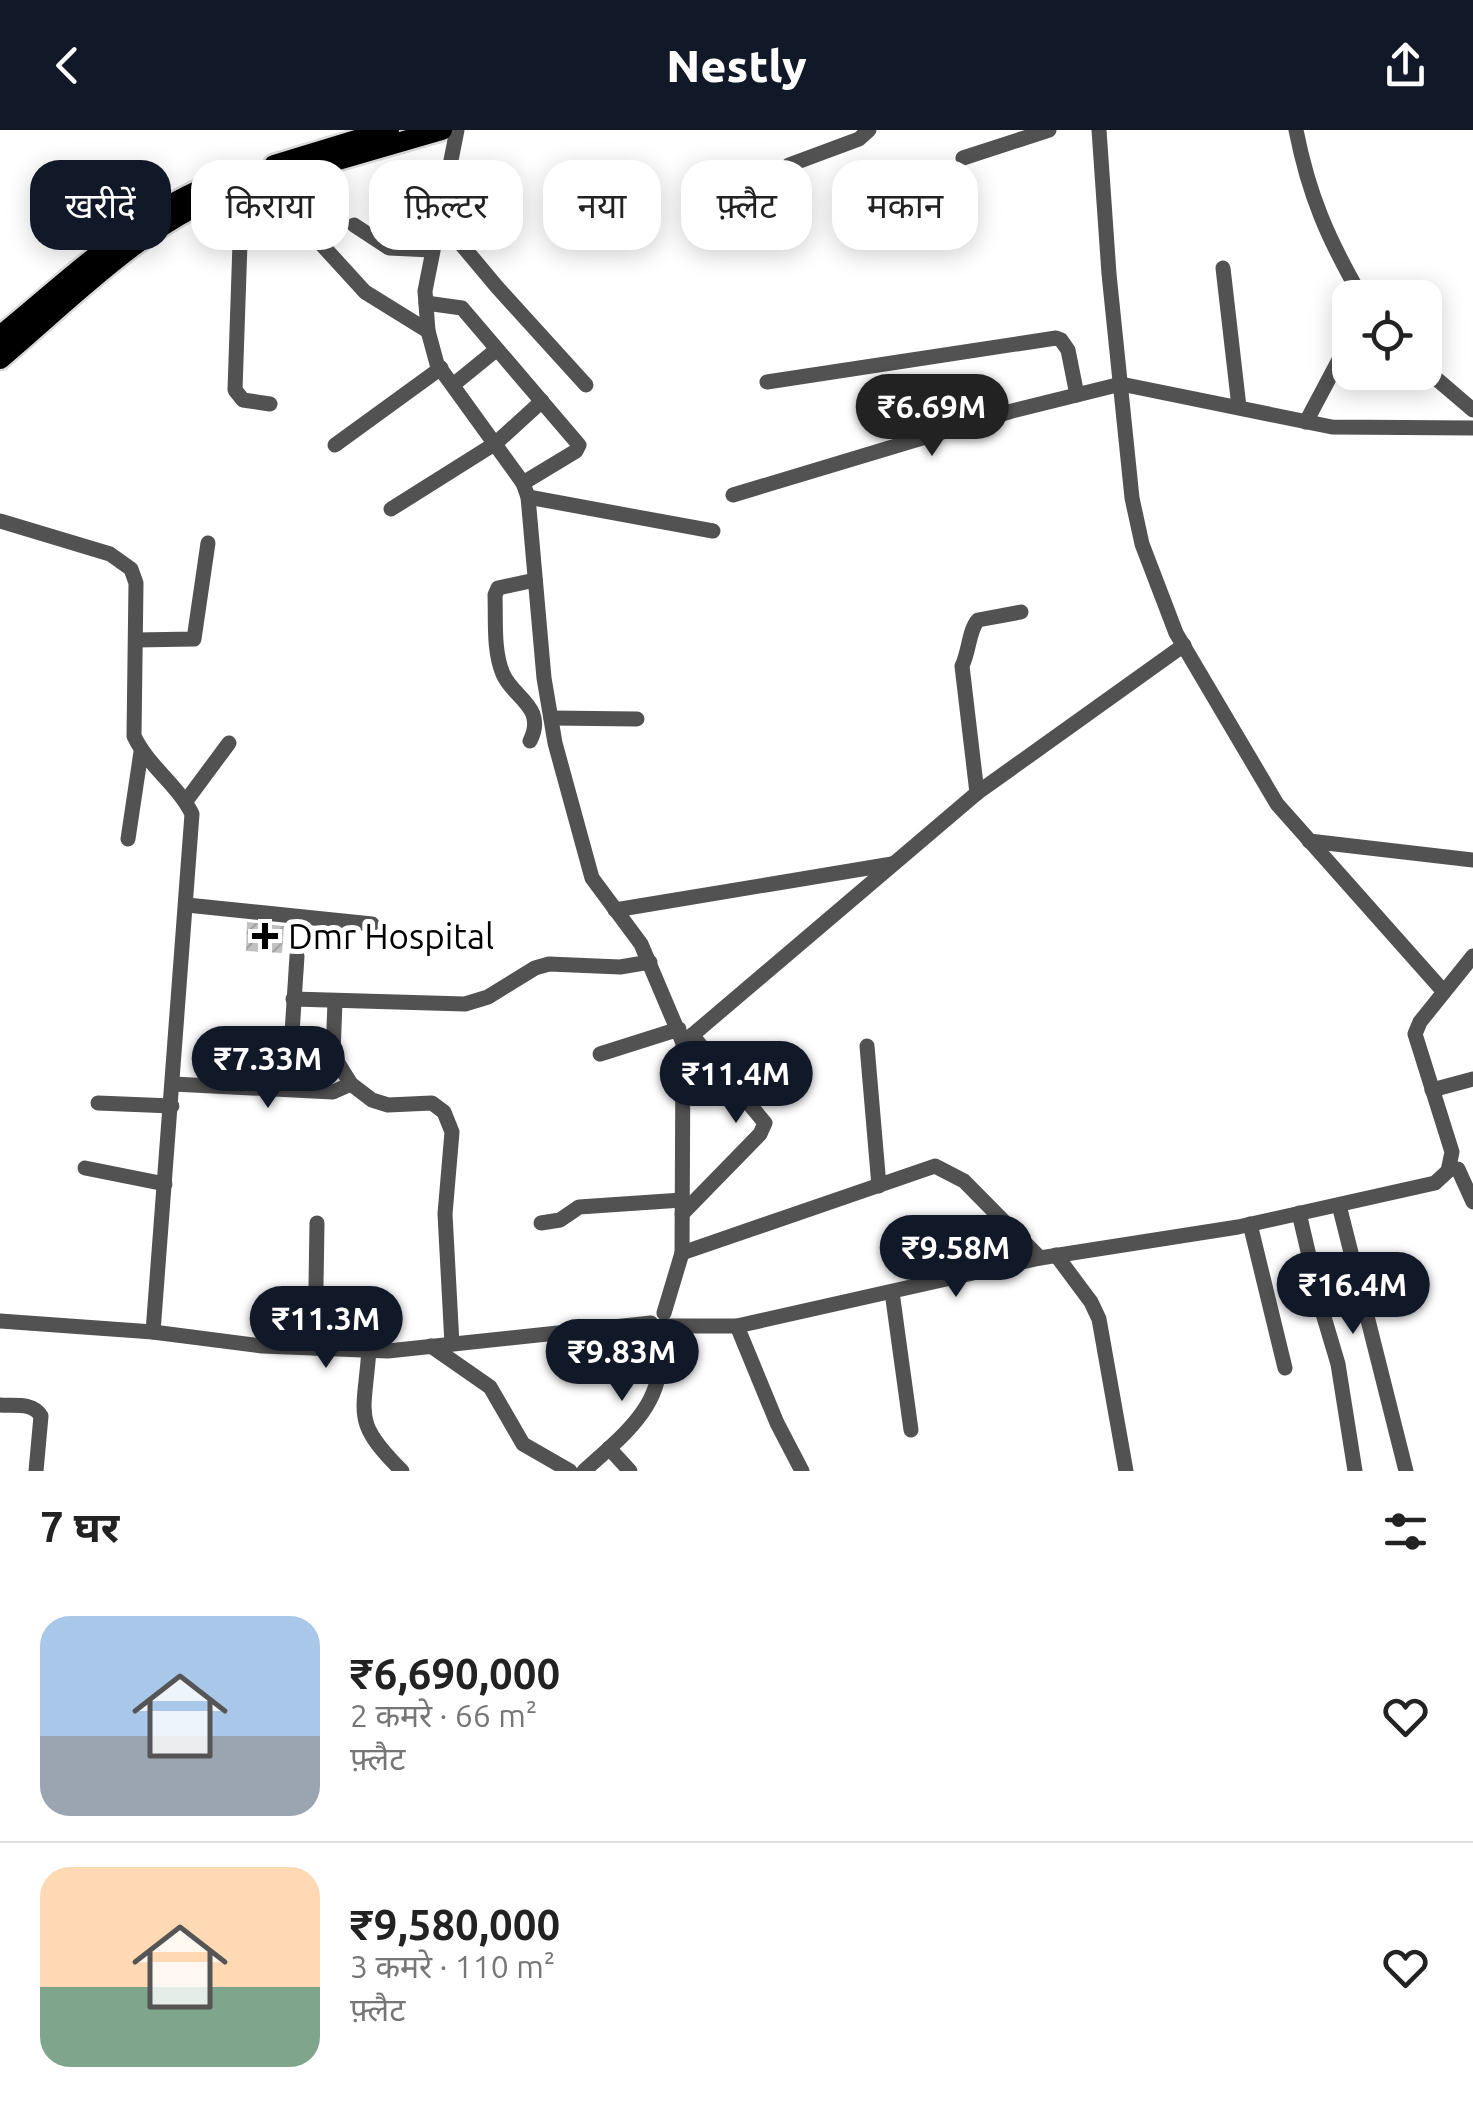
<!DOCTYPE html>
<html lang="hi">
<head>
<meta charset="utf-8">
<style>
	body { margin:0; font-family:Ubuntu,"Noto Sans Devanagari",sans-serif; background:#f2f2f2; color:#222; height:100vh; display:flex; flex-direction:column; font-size:38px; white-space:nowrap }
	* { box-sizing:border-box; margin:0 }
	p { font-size:32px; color:#767676 }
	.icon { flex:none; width:55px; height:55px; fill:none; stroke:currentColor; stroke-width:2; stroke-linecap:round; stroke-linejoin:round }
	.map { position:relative; height:1341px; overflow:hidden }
	.panel { display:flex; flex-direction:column; background:#fff; flex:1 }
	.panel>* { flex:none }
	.top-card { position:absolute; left:30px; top:30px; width:1415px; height:90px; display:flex; gap:20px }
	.fabs { position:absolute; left:1332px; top:150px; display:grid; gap:20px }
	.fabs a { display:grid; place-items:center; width:110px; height:110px; border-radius:20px; background:#fff; box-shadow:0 5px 25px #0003; font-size:50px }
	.price { position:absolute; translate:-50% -85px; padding:0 22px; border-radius:35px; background:#111827; color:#fff; font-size:32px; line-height:65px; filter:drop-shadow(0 2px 5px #0008) }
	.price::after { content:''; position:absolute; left:50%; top:60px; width:30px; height:22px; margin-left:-15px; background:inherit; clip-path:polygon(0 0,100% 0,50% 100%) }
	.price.current { background:#222; color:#fff }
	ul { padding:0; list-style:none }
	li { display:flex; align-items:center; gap:30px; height:250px; padding:0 40px }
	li+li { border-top:2px solid #e0e0e0 }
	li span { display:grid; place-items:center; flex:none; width:280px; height:200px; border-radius:30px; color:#555 }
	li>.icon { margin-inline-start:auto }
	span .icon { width:120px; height:120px; fill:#fffc; stroke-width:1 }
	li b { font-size:42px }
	h2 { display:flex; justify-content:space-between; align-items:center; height:120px; padding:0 40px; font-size:42px }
	.pill { padding:0 35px; border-radius:30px; background:#fff; box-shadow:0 5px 25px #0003; font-size:35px; line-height:90px }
	.pill.current { background:#111827; color:#fff }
	header { display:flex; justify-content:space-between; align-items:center; height:130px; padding:0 40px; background:#111827; color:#fff; font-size:45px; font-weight:800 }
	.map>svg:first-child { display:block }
	.building { fill:url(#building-hatch) }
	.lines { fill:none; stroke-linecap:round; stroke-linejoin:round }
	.major-casing { stroke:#dbdbdb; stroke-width:25 }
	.minor { stroke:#525252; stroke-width:15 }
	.major { stroke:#000; stroke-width:20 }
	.poi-dot { fill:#000; stroke:#fff; stroke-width:4 }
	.labels { text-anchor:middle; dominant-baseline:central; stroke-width:10; stroke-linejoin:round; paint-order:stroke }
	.poi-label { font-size:35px; fill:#000; stroke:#fff; text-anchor:start }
</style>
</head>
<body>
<header><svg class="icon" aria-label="back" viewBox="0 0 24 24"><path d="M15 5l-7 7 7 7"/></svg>Nestly<svg class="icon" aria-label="share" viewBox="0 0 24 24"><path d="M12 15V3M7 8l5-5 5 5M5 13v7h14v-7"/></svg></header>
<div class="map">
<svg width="1473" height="1341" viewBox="0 0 1473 1341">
	<defs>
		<pattern id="building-hatch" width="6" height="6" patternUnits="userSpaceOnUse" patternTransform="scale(2.5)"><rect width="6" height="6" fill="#c2c2c2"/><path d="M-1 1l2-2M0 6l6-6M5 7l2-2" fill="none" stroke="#a5a5a5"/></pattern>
	</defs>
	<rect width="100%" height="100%" fill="#fff"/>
	<path class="building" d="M247,792L284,796L282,823L246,821Z"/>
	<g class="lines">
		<defs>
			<g id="major">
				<path d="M274,35L389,0"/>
				<path d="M0,206C73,147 144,74 236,46"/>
				<path d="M0,229C70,170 139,98 224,63L442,0"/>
			</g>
		</defs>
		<use href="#major" class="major-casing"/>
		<g class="minor">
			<path d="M457,0L425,161L428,201L437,234L523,353L528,367L544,548L555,613L592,748L641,814L683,913L682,1123L664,1183"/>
			<path d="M1099,0L1109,144L1132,368L1142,414L1176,503L1277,674L1444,862"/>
			<path d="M1296,0C1309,66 1328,109 1362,168"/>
			<path d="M963,28L1049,0"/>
			<path d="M789,35L859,9L869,0"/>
			<path d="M273,49L312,104L365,162L428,201"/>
			<path d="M235,60L240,113L235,260L243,270L270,274"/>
			<path d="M440,89L497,157L586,255"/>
			<path d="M354,95L389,118L432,120"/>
			<path d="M1223,138L1239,277"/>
			<path d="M426,173L462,178L579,315L576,321L523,353"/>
			<path d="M1425,239L1473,280"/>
			<path d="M767,252L1056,208L1061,210L1068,220L1077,265"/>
			<path d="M453,255L496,220"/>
			<path d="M1306,292L1350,209"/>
			<path d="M335,315L441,238"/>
			<path d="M733,365L1012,281L1121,254L1332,297L1473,298"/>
			<path d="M528,367L713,401"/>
			<path d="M391,379L496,313L542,271"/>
			<path d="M0,391L110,424L131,439L136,453L134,606C148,636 178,655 192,684L153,1202"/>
			<path d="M136,510L194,509L208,413"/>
			<path d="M551,588L637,589"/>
			<path d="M530,611C547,577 513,568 503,544C493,521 496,490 495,465L498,458L535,450"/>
			<path d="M977,663L962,536C969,522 969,500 978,490L1021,482"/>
			<path d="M186,671L229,613"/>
			<path d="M128,709L141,622"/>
			<path d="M1309,711L1473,730"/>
			<path d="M187,775L372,794"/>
			<path d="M615,780L892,734"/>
			<path d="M293,869L465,874L488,867L535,838L549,834L620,837L650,832"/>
			<path d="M335,871L333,925L351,954L372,970L388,975L432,973L444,982L452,1002L445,1084L452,1214"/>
			<path d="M292,903L297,826"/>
			<path d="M683,913L977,663L1184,515"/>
			<path d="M867,916L879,1056"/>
			<path d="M600,924L679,899"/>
			<path d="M173,954L333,962L351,954"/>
			<path d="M1432,960L1473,949"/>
			<path d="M98,973L172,976"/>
			<path d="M85,1038L165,1054"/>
			<path d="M1458,1039L1473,1072"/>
			<path d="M1339,1075L1406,1341"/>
			<path d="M1299,1083L1321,1177L1338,1234L1355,1341"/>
			<path d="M682,1084L760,1004L765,993L692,905"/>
			<path d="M541,1093L560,1090L579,1077L682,1070"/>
			<path d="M1250,1094L1285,1238"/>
			<path d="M682,1123L935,1036L964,1051L1040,1128"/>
			<path d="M1056,1125L1091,1172L1099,1189L1126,1341"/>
			<path d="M892,1162L911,1300"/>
			<path d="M0,1191L153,1202L262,1216L388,1221L651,1193"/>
			<path d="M670,1196H737L1040,1128L1238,1097L1435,1053L1448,1041L1452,1022L1415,904L1420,892L1473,826"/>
			<path d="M737,1196L777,1293L802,1341"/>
			<path d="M431,1216L490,1257L523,1314L570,1341"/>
			<path d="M315,1218L317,1093"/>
			<path d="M369,1220C364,1287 352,1291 402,1341"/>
			<path d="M0,1275C14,1276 33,1272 41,1286L36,1341"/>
			<path d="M609,1318L630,1341"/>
			<path d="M584,1341C630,1299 670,1271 659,1202"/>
		</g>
		<use href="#major" class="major"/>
	</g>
	<path class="poi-dot" d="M260 791h10v10h10v10h-10v10h-10v-10h-10v-10h10z"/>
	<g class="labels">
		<g class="poi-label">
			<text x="288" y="806">Dmr Hospital</text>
		</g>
	</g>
</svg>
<div class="fabs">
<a><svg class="icon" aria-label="locate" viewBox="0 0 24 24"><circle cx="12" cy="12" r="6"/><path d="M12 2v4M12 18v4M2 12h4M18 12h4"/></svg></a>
</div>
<b class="price current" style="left:932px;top:329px">₹6.69M</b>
<b class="price" style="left:268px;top:981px">₹7.33M</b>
<b class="price" style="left:736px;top:996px">₹11.4M</b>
<b class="price" style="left:956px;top:1170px">₹9.58M</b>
<b class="price" style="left:1353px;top:1207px">₹16.4M</b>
<b class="price" style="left:326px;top:1241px">₹11.3M</b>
<b class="price" style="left:622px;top:1274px">₹9.83M</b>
<div class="top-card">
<a class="pill current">खरीदें</a>
<a class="pill">किराया</a>
<a class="pill">फ़िल्टर</a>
<a class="pill">नया</a>
<a class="pill">फ़्लैट</a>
<a class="pill">मकान</a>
</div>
</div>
<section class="panel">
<h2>7 घर<svg class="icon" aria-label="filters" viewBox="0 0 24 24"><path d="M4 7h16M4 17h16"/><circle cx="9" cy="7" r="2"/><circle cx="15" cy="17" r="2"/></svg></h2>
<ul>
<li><span style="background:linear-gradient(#a9c7e8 60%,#9aa5b1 0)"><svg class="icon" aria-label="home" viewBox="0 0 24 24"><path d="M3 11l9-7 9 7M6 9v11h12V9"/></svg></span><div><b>₹6,690,000</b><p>2 कमरे · 66 m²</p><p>फ़्लैट</p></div><svg class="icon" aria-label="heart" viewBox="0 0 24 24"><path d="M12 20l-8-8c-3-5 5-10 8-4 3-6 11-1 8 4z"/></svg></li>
<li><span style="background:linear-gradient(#ffd9b3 60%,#7fa58c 0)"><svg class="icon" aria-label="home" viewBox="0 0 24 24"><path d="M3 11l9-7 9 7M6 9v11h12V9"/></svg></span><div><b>₹9,580,000</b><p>3 कमरे · 110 m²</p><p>फ़्लैट</p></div><svg class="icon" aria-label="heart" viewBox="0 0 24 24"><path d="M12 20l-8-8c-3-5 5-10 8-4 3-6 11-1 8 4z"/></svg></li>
</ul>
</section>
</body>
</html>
